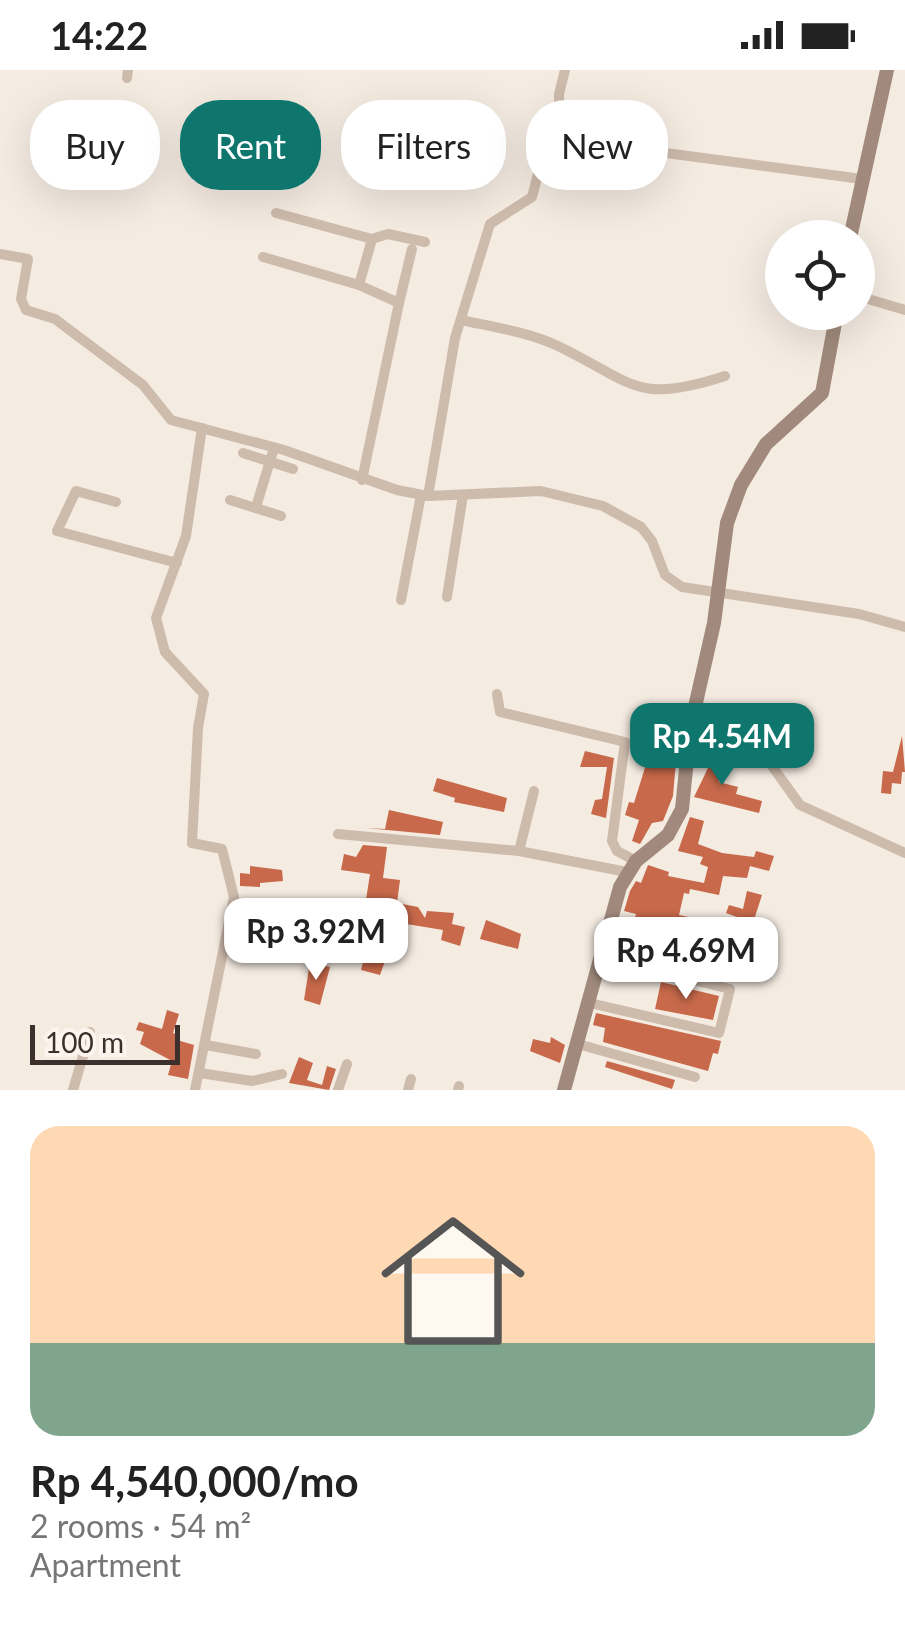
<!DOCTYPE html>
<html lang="en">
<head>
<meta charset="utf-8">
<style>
	body { margin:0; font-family:Lato,sans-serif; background:#f6f6f6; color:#222; height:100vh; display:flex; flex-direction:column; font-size:38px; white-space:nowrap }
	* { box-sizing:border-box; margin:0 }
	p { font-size:32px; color:#767676 }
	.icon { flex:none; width:55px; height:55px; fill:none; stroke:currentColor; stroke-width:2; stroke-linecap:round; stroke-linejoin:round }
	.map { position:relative; height:1020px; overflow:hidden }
	.sheet { display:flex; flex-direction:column; background:#fff; flex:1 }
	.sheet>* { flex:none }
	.top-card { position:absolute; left:30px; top:30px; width:845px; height:90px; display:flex; gap:20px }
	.tools { position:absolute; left:765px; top:150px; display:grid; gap:20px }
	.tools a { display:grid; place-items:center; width:110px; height:110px; border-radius:50%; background:#fff; box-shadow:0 10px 40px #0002; font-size:50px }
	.scale { position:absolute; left:30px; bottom:25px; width:150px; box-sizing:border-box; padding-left:10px; border:5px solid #3b302b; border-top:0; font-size:28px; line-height:35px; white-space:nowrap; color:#3b302b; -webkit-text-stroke:8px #fbf5ee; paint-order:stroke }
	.price { position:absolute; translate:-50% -85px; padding:0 22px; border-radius:20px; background:#fff; color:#222; font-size:32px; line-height:65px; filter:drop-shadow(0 2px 5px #0008) }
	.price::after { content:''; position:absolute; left:50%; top:60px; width:30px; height:22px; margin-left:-15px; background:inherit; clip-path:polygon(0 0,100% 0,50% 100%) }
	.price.active { background:#0f766e; color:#fff }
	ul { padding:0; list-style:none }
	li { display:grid; align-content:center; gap:20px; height:530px; padding:0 30px }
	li+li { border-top:2px solid #e0e0e0 }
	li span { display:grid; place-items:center; height:310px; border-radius:30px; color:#555 }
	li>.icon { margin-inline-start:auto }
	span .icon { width:180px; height:180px; fill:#fffc; stroke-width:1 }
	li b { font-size:42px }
	.chip { padding:0 35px; border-radius:40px; background:#fff; box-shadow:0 10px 40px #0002; font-size:35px; line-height:90px }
	.chip.active { background:#0f766e; color:#fff }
	.status { display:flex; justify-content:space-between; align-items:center; height:70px; padding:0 50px; background:#fff; direction:ltr }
	.status svg { height:28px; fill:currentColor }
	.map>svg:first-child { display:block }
	.building { fill:#c8694b }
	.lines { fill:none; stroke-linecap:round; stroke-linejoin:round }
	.street { stroke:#cdbbac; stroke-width:10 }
	.secondary { stroke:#a18a7d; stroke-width:14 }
</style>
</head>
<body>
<div class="status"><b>14:22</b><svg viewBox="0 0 49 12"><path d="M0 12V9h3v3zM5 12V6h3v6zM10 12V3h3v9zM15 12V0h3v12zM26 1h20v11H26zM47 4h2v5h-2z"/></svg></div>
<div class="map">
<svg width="905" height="1020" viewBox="0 0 905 1020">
	<rect width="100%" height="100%" fill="#f4ebe1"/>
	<g class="building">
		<path d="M902,666L905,702H902L901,714L892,713L891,724L881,723L883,701L893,702Z"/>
		<path d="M652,675L677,679L673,726L663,751L652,753L640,774L632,771L639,750L625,745L629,732L634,733Z"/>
		<path d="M585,681L614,688L606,748L591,744L595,730L602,729L607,697H580Z"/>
		<path d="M702,685L724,690L719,712L738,717L736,724L762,731L759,743L694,727L708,698L698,693Z"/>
		<path d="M437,708L507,728L504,742L454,732L455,728L433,721Z"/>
		<path d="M389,740L443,752L440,765L366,758L385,759Z"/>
		<path d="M690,747L704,751L698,774L722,783L754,787L756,781L774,786L769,801L750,796L747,808L723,806L719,825L690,819L689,824L684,823L679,845L712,852L710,862L670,853L663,858V872L688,876L683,898L647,889L652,865L632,858L636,844L624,841L630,821L636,811L641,813L648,795L669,802L668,806L704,813L708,797L700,794L703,787L678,781Z"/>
		<path d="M363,775L387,777L383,808L400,810L397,833L418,837L425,848L427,841L454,843L452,854L465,857L460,876L441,870L443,860L376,849L378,838L365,836L370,804L341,800L344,784L356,787Z"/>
		<path d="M250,796L282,800L283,811L260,813V817L240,816V803L250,804Z"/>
		<path d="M747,821L762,825L751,859L738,855L740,848L726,843L729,835L743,839Z"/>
		<path d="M309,837L325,841L322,852L346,859L344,865L341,869L305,856Z"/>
		<path d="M486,850L521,864L518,879L480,869Z"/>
		<path d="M368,873L389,880L380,905L361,900Z"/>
		<path d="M310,892L330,897L320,935L304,930Z"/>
		<path d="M661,912L719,926L713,950L655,939Z"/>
		<path d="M167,940L179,944L173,963L179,965L177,970L194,975L188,1009L168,1005L172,991L140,974L144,962L136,960L139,952L162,959Z"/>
		<path d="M596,943L721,971L718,984L713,983L708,1001L603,972L605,958L593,955Z"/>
		<path d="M551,967L565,975L560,993L530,981L533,969L550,973Z"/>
		<path d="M299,987L313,993L307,1010L322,1015L327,996L336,999L329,1020L289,1013Z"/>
		<path d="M607,991L675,1010L672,1019L605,997Z"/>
	</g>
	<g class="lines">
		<g class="street">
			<path d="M127,8L128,0"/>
			<path d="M560,69L862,109"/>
			<path d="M276,143L372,169L388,164L425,172"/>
			<path d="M0,184L28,189L21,229L26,240L55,249L143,315L171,350L284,380L397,420L428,426L541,421L603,436L641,457L652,471L665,505L682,517L859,544L905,557"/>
			<path d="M263,187L359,215L399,233L362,410"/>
			<path d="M359,215L372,169"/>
			<path d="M858,226L905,240"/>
			<path d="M399,233L412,179"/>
			<path d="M461,250C493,257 528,262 558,276C634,313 636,335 725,306"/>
			<path d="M243,383L293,399"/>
			<path d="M428,426L455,268L490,154L532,127L546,73L560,69L559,24L565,0"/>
			<path d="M230,430L281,446"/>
			<path d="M116,432L76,421L57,461L177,493"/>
			<path d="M256,437L274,378"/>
			<path d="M447,527L463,425"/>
			<path d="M401,530L421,425"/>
			<path d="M497,624L500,642L625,672L612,771L617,781L636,791"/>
			<path d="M690,659L745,669L767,689L800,735L905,783"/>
			<path d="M338,764L519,781L627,802"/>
			<path d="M519,781L534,721"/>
			<path d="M670,863L699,870L689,909"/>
			<path d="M590,933L719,963L730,919L665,903"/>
			<path d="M578,974L695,1007"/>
			<path d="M206,975L256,984"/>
			<path d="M200,1003L252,1011L282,1004"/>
			<path d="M73,1020L90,962"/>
			<path d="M195,1020L234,827L222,779L192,773L198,658L204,624L165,582L156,548L186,466L202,358"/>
			<path d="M338,1020L347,994"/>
			<path d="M408,1020L411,1009"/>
			<path d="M458,1020L459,1016"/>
		</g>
		<g class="secondary">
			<path d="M850,168L887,0"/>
			<path d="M564,1020L620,817L636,791L668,765L682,739L690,659L714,553L727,453L741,415L766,374L822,323L837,242"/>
		</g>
	</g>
</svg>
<div class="tools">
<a><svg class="icon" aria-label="locate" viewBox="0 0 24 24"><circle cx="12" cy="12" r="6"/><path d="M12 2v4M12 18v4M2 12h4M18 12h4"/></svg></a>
</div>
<div class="scale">100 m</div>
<b class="price active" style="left:722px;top:718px">Rp 4.54M</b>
<b class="price" style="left:316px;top:913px">Rp 3.92M</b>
<b class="price" style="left:686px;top:932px">Rp 4.69M</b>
<div class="top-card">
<a class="chip">Buy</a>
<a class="chip active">Rent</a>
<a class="chip">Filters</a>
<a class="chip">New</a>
</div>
</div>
<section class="sheet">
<ul>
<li><span style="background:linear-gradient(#ffd9b3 70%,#7fa58c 0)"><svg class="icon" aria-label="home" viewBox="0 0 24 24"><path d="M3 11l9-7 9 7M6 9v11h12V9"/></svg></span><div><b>Rp 4,540,000/mo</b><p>2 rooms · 54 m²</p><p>Apartment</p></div></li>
</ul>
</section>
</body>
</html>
